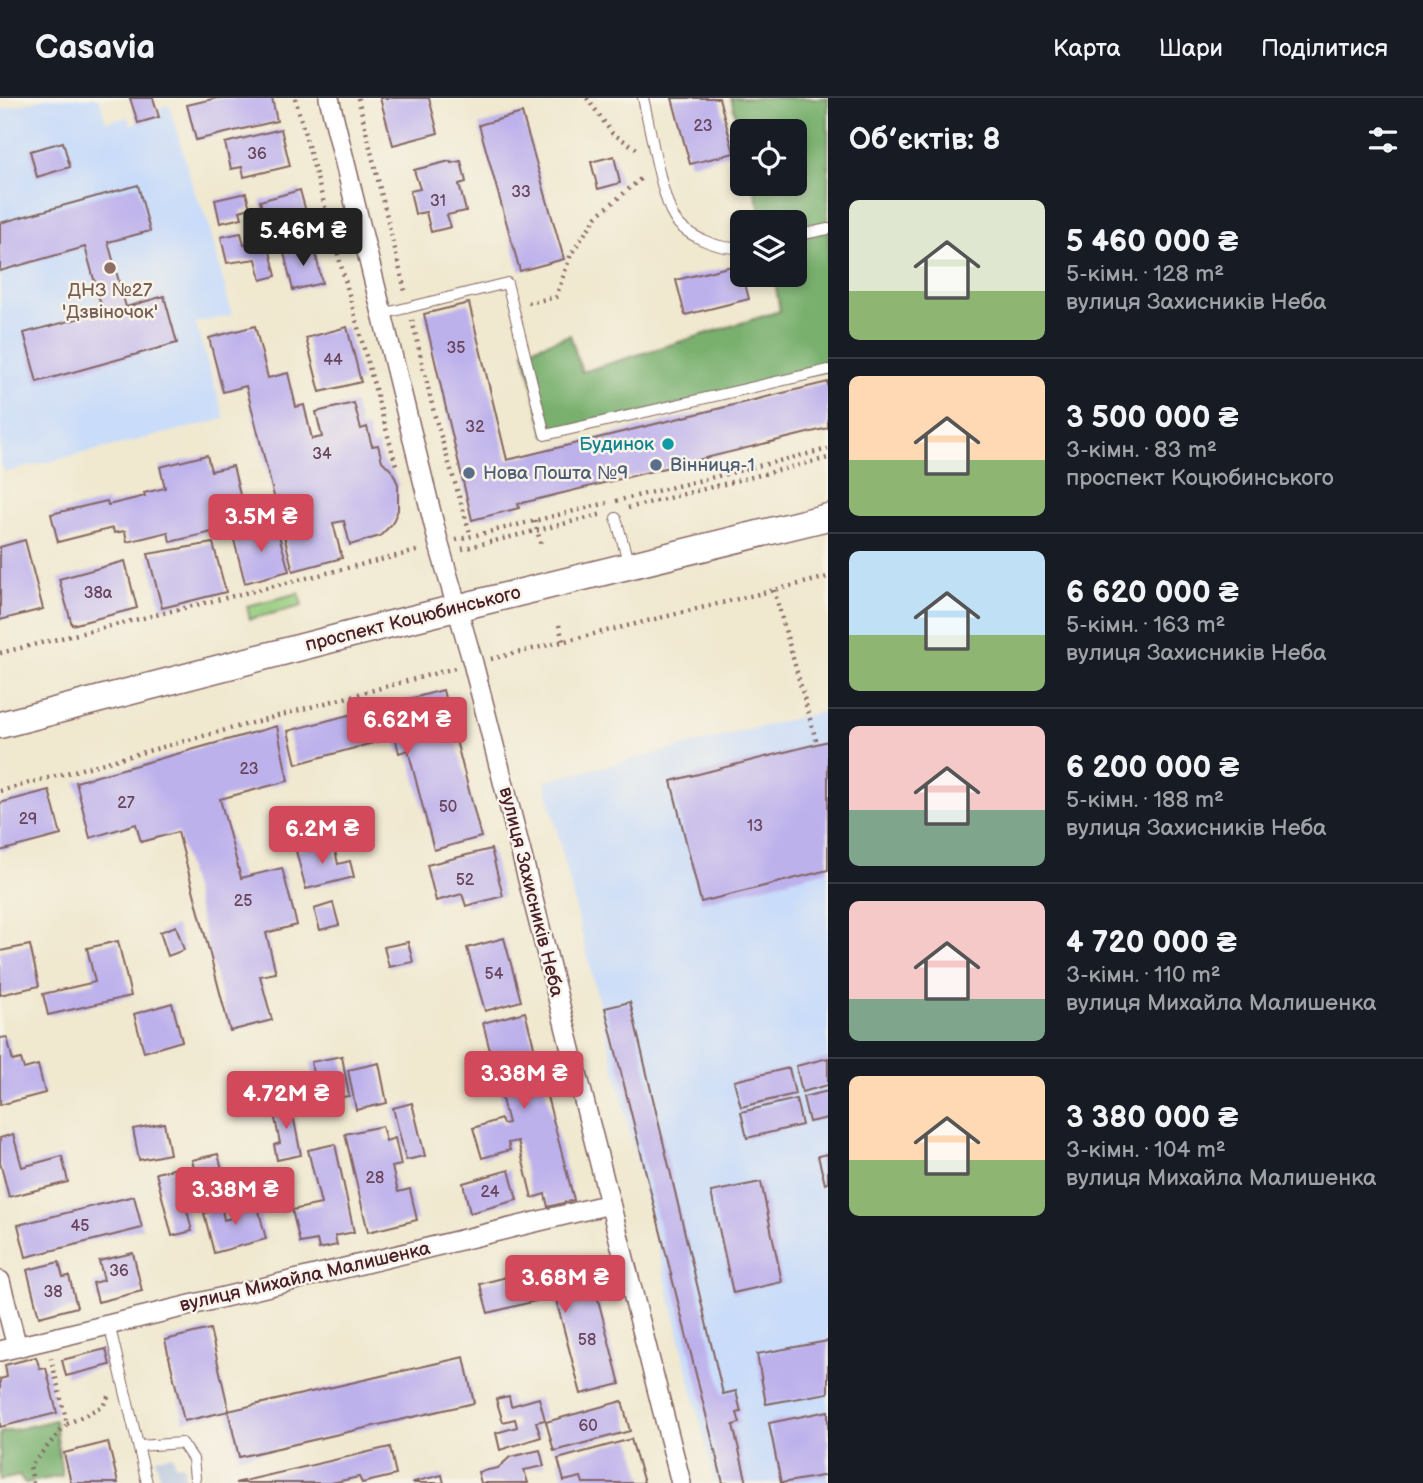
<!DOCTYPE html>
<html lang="uk">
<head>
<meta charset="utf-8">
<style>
	body { margin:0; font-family:"Balsamiq Sans",sans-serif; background:#242831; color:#f1f3f6; height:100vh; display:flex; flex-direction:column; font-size:26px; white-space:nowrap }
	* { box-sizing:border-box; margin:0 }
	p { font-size:23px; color:#9ea1a6 }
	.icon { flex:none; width:38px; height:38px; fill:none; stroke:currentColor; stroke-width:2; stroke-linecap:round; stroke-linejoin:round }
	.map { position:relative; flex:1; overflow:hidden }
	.side { display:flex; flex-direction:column; background:#171b24; width:595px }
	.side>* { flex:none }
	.fabs { position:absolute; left:730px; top:21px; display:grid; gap:14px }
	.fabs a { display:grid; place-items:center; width:77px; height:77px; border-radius:10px; background:#171b24; box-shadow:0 4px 10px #0003; font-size:35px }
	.price { position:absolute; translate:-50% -60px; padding:0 16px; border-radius:7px; background:#d1495b; color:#fff; font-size:23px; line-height:46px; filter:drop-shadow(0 2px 4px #0008) }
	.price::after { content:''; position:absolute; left:50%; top:42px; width:21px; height:16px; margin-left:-10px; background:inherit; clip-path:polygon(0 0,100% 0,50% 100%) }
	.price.active { background:#222; color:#fff }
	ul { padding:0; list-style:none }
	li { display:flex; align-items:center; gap:21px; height:175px; padding:0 21px }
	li+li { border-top:2px solid #363941 }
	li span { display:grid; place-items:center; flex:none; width:196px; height:140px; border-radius:10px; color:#555 }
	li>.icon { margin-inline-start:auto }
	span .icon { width:84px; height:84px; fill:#fffc; stroke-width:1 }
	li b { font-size:30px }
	h2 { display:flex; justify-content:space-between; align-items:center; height:84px; padding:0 21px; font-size:30px }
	header { display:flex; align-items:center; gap:42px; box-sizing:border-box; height:98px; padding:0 35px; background:#171b24; border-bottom:2px solid #363941 }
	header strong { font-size:33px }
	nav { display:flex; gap:38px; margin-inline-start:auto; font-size:24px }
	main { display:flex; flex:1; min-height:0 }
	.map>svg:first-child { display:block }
	.built { fill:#c9dcf9 }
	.industrial { fill:#b6c5de }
	.green { fill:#97cd80; stroke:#707656; stroke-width:2 }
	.forest { fill:#79b06e; stroke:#62684c; stroke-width:2 }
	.building { fill:#bdb1ec }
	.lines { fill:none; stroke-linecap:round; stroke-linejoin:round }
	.lane-casing { stroke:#846564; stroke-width:12 }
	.street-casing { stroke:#846564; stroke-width:22 }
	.secondary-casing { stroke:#846564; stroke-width:29 }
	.path { stroke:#846564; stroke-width:4.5; stroke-dasharray:2 5; stroke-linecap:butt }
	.lane { stroke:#fff; stroke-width:10 }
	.street { stroke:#fff; stroke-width:19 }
	.secondary { stroke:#fff; stroke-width:26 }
	.education-dot { fill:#8d6e63; stroke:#f7f3e8; stroke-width:2.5 }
	.culture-dot { fill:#0f9aa8; stroke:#f7f3e8; stroke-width:2.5 }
	.service-dot { fill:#5c6f8a; stroke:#f7f3e8; stroke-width:2.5 }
	.labels { text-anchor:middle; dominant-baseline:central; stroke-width:5; stroke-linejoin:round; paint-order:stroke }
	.number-label { font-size:16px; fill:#67445b }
	.education-label { font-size:19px; fill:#785e54; stroke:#f7f3e8 }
	.culture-label { font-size:19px; fill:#0d838f; stroke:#f7f3e8; text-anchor:end }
	.service-label { font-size:19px; fill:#4e5e75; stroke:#f7f3e8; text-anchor:start }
	.street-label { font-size:19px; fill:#4a1f2b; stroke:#f7f3e8 }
</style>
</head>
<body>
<header>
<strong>Casavia</strong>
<nav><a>Карта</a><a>Шари</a><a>Поділитися</a></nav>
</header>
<main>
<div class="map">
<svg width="828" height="1385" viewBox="0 0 828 1385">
	<rect width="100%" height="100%" fill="#f7f3e8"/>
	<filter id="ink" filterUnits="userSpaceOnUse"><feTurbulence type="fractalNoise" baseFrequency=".0143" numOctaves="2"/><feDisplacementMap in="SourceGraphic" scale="14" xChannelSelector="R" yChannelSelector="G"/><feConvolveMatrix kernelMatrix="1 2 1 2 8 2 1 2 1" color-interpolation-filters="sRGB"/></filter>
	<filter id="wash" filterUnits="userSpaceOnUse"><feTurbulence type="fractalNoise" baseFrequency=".00686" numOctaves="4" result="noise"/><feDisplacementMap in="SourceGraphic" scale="28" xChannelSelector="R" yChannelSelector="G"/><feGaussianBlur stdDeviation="1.57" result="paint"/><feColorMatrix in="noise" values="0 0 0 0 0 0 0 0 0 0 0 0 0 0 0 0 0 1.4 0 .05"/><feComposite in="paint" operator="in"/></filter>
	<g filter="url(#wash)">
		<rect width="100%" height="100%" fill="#f0e8cf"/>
		<g class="built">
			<path d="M47,0H99L106,24L128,19L131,27L159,19L161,16L159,10L169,7L194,93L208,124L232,217L195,225L225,321L6,374L0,365V12Z"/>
			<path d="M828,612V1385H715L545,683Z"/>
		</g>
		<path class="industrial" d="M173,1357L175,1367L183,1366L186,1385H161L156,1360Z"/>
		<path class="green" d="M299,495L302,508L250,521L247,508Z"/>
		<g class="forest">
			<path d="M731,0H828V272L545,337L524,253L570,237L582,274L780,213L774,177H794V124H763L753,86H794V33H742V42Z"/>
			<path d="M55,1322L62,1378L25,1385L19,1378L0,1382V1335Z"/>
		</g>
		<g id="blocks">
			<g class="building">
				<path d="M130,0H153L159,19L138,25Z"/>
				<path d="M217,0H272L277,23L196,42L187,7Z"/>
				<path d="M380,0H429L438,35L393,47Z"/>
				<path d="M672,0H719L734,55L690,66Z"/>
				<path d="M522,15L564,161L520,173L479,27Z"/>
				<path d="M281,31L290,68L244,79L242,69L231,71L225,45Z"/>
				<path d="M63,44L70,69L37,79L30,53Z"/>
				<path d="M614,58L620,85L598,91L591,64Z"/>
				<path d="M450,63L451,65L461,63L466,84L459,86L466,113L447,117L451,129L431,134L426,114L415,116L410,93L420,91L414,72Z"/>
				<path d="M138,87L150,133L108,144L126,209L164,198L177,245L37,284L24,235L103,214L85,149L0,173V125Z"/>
				<path d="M300,92L310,128L282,136L277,119L266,123L260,103Z"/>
				<path d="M246,95L250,110L240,113L242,120L220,125L215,102Z"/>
				<path d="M241,135L244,147L267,141L276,178L261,182L256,161L227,165L221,139Z"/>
				<path d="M314,148L322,185L293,192L284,155Z"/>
				<path d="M740,166L749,201L685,217L676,182Z"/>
				<path d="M469,205L507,362L828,284V330L518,406L519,410L472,422L424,216Z"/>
				<path d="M255,228L268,280L288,275L296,309L304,307L312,341L322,339L316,314L354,305L361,331L367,329L372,348L378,347L382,363L392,373L398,386V412L392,426L380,438L350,447L344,423L333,425L342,460L293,473L246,288L223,294L209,240Z"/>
				<path d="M347,229L361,284L320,294L306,240Z"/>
				<path d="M207,357L211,373L233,368L246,421L225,427V431L170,444L168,434L127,444L125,433L114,435L113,430L58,444L51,416L107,403L108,407L145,398L144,395L165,390L160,369Z"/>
				<path d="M276,427L289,473L245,485L233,438Z"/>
				<path d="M25,442L43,511L0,522V449Z"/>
				<path d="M213,445L226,494L162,510L148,456Z"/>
				<path d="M125,463L137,510L72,527L59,481Z"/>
				<path d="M443,592L481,739L434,752L408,652L399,655L395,639L296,666L288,633Z"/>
				<path d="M277,628L288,683L220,701L241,780L282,770L297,827L266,835L276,875L260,878L272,922L230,933L178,734L141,744L136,726L90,740L76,684Z"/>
				<path d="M828,643V772L701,804L671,683Z"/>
				<path d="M49,692L61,737L0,753V705Z"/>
				<path d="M333,744L338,766L350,763L354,779L306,791L296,753Z"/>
				<path d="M491,751L503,798L466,808L462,796L436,803L427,767Z"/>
				<path d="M333,805L339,827L320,832L314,811Z"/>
				<path d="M176,828L184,852L168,858L160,834Z"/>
				<path d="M504,840L521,903L485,913L467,850Z"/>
				<path d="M118,843L131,898L48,917L43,896L95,884L87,850Z"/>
				<path d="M408,844L413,864L389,869L384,849Z"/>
				<path d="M30,847L39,888L0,897V853Z"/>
				<path d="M630,904L723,1296L736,1293L741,1314L737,1315L740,1325L733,1327L747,1385H723L605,910Z"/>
				<path d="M172,905L182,943L144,954L134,916Z"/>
				<path d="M525,914L574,1102L548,1109L545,1096L532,1100L518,1043L508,1045L510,1052L482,1060L473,1030L501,1021L503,1026L508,1025L483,925Z"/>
				<path d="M7,939L13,963L21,961L24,971L38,967L45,995L0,1007V940Z"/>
				<path d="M342,958L349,998L318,1003L311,964Z"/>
				<path d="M828,960V987L802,994L796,968Z"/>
				<path d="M379,965L387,1005L356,1012L348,972Z"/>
				<path d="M789,970L795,996L741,1009L734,983Z"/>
				<path d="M828,993V1020L809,1024L803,999Z"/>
				<path d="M796,1001L802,1027L747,1040L741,1014Z"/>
				<path d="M290,1002L301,1057L277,1062L274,1047L280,1045L272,1006Z"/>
				<path d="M412,1005L425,1058L406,1062L393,1010Z"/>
				<path d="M164,1025L170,1056L139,1062L133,1031Z"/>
				<path d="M382,1028L386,1043L395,1040L401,1067L392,1069L398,1094L410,1091L417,1122L368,1134L345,1036Z"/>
				<path d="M13,1036L22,1069L62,1058L68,1084L9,1099L0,1064V1040Z"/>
				<path d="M335,1046L354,1134L335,1138L337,1147L319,1151L317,1142L300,1145L292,1112L321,1106L308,1052Z"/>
				<path d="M218,1056L229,1099L203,1106L192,1062Z"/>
				<path d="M828,1056V1085L825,1086L818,1058Z"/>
				<path d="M177,1070L192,1133L172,1138L156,1075Z"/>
				<path d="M509,1072L517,1102L470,1115L463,1085Z"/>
				<path d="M761,1084L782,1184L733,1195L711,1094Z"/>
				<path d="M134,1098L142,1130L26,1159L18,1127Z"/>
				<path d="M256,1101L266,1141L214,1155L204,1115L222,1111L224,1122L238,1118L235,1107Z"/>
				<path d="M133,1155L142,1193L98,1204L93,1185L104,1182L99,1163Z"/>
				<path d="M581,1159L588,1163L620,1286L581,1296L555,1198L488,1215L480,1186Z"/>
				<path d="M59,1164L63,1179L69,1178L77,1209L39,1219L27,1172Z"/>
				<path d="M210,1231L229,1313L184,1323L165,1242Z"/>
				<path d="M828,1243V1295L766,1306L757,1256Z"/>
				<path d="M106,1251L110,1267L66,1278L62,1262Z"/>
				<path d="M36,1259L40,1271L46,1270L57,1315L0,1329V1281L7,1279L5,1267Z"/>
				<path d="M464,1259L474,1305L239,1359L228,1313Z"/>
				<path d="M509,1298L511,1308L539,1300L545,1322L536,1324L541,1339L500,1352L496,1335L517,1329L515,1321L503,1324L496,1301Z"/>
				<path d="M622,1303L630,1333L554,1353L546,1324Z"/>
				<path d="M828,1313V1377L781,1385L769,1325Z"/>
				<path d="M631,1341L644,1385H583L581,1379L564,1383L558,1361Z"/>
				<path d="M108,1344L118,1385H71L64,1355Z"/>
				<path d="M390,1349L396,1377L362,1385L359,1379L331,1385H235Z"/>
				<path d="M540,1352L544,1368L524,1372L528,1385H481L478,1374L498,1370L510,1359Z"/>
				<path d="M442,1377L444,1385H414L413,1384Z"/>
			</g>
		</g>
	</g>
	<g filter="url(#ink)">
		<use href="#blocks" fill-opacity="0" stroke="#846564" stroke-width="2"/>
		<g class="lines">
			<defs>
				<g id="lane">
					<path d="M643,0C651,33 659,87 672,116C681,137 721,153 742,149"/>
					<path d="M794,138L828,131"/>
					<path d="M382,216L507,185L545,337L828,272"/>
					<path d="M616,420L629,467"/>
					<path d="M109,1226L147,1385"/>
					<path d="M139,1348L182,1345L193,1361L195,1380"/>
				</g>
				<g id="street">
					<path d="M329,0L439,447L473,565L681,1385"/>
					<path d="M0,1183L17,1249"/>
					<path d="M0,1253L610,1106"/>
				</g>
				<path id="secondary" d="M0,627L379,529L828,419"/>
			</defs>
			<use href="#lane" class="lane-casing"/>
			<use href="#street" class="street-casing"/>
			<use href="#secondary" class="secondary-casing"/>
			<g class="path">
				<path d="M295,0L396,367"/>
				<path d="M358,0L406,197"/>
				<path d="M587,0L612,35L637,51"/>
				<path d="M528,205L556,199L571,156L597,118L643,79"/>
				<path d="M412,222L435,319L471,438"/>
				<path d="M616,403L828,351"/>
				<path d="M628,410L828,360"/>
				<path d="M535,423L541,448"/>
				<path d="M456,442L607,405"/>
				<path d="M462,451L603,416"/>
				<path d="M774,492L817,646"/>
				<path d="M559,527L563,543"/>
				<path d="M0,555L421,452"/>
				<path d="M491,561L828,479"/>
				<path d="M0,693L455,570"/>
				<path d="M67,1326L103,1308L110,1295"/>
				<path d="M33,1385L30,1368L67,1326L51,1260"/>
			</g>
			<use href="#lane" class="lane"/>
			<use href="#street" class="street"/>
			<use href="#secondary" class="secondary"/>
		</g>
	</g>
	<circle class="education-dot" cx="110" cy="170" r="7"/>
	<circle class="culture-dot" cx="668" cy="346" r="7"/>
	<g class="service-dot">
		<circle cx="656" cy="367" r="7"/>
		<circle cx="469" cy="375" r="7"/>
	</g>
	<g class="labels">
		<g class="number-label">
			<text x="703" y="28">23</text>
			<text x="257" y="56">36</text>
			<text x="521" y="94">33</text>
			<text x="438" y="103">31</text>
			<text x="456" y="250">35</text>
			<text x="333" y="262">44</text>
			<text x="475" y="329">32</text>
			<text x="322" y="356">34</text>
			<text x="98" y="495">38а</text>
			<text x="249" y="671">23</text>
			<text x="126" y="705">27</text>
			<text x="448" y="709">50</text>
			<text x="28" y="721">29</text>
			<text x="755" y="728">13</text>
			<text x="465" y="782">52</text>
			<text x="243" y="803">25</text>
			<text x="494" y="876">54</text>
			<text x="375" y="1080">28</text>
			<text x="490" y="1094">24</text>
			<text x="80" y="1128">45</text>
			<text x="119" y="1173">36</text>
			<text x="53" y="1194">38</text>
			<text x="587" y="1242">58</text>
			<text x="588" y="1328">60</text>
		</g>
		<g class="education-label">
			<text x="110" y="192">ДНЗ №27<tspan x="110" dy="22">'Дзвіночок'</tspan></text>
		</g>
		<g class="culture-label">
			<text x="654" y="346">Будинок</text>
		</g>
		<g class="service-label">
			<text x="670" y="367">Вінниця-1</text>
			<text x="483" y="375">Нова Пошта №9</text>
		</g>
		<g class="street-label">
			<text transform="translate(413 521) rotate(-14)">проспект Коцюбинського</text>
			<text transform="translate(531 794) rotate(76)">вулиця Захисників Неба</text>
			<text transform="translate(305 1179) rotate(-13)">вулиця Михайла Малишенка</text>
		</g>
	</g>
</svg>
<div class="fabs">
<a><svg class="icon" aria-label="locate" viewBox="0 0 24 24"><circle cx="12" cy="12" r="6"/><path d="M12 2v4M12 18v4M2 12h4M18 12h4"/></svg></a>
<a><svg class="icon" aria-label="layers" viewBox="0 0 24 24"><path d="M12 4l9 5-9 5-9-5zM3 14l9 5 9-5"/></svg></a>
</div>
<b class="price active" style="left:303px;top:170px">5.46M ₴</b>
<b class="price" style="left:261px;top:456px">3.5M ₴</b>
<b class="price" style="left:407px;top:659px">6.62M ₴</b>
<b class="price" style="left:322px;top:768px">6.2M ₴</b>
<b class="price" style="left:524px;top:1013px">3.38M ₴</b>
<b class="price" style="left:286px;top:1033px">4.72M ₴</b>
<b class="price" style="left:235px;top:1129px">3.38M ₴</b>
<b class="price" style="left:565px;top:1217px">3.68M ₴</b>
</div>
<section class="side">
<h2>Об’єктів: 8<svg class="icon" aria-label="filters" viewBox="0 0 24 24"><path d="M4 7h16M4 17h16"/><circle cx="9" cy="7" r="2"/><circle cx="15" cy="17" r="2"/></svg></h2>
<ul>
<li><span style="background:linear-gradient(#dfe7d0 65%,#8fb573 0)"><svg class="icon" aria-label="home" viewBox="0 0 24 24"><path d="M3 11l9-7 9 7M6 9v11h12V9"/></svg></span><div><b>5 460 000 ₴</b><p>5-кімн. · 128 m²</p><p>вулиця Захисників Неба</p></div></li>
<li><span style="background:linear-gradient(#ffd9b3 60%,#8fb573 0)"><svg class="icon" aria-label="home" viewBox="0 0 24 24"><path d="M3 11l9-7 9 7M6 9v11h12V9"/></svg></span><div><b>3 500 000 ₴</b><p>3-кімн. · 83 m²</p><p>проспект Коцюбинського</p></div></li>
<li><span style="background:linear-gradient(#bfe0f5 60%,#8fb573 0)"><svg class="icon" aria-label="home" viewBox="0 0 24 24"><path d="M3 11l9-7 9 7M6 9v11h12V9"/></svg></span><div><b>6 620 000 ₴</b><p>5-кімн. · 163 m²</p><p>вулиця Захисників Неба</p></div></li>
<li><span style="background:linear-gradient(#f6c9c9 60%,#7fa58c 0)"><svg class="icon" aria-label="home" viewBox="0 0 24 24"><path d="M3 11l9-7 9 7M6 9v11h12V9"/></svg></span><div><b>6 200 000 ₴</b><p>5-кімн. · 188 m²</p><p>вулиця Захисників Неба</p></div></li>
<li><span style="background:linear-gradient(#f6c9c9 70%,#7fa58c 0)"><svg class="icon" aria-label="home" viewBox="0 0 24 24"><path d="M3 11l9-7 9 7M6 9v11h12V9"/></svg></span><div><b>4 720 000 ₴</b><p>3-кімн. · 110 m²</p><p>вулиця Михайла Малишенка</p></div></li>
<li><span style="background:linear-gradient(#ffd9b3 60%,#8fb573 0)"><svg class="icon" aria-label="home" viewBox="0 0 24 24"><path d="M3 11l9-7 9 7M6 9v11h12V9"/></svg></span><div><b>3 380 000 ₴</b><p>3-кімн. · 104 m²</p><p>вулиця Михайла Малишенка</p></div></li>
</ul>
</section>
</main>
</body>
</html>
